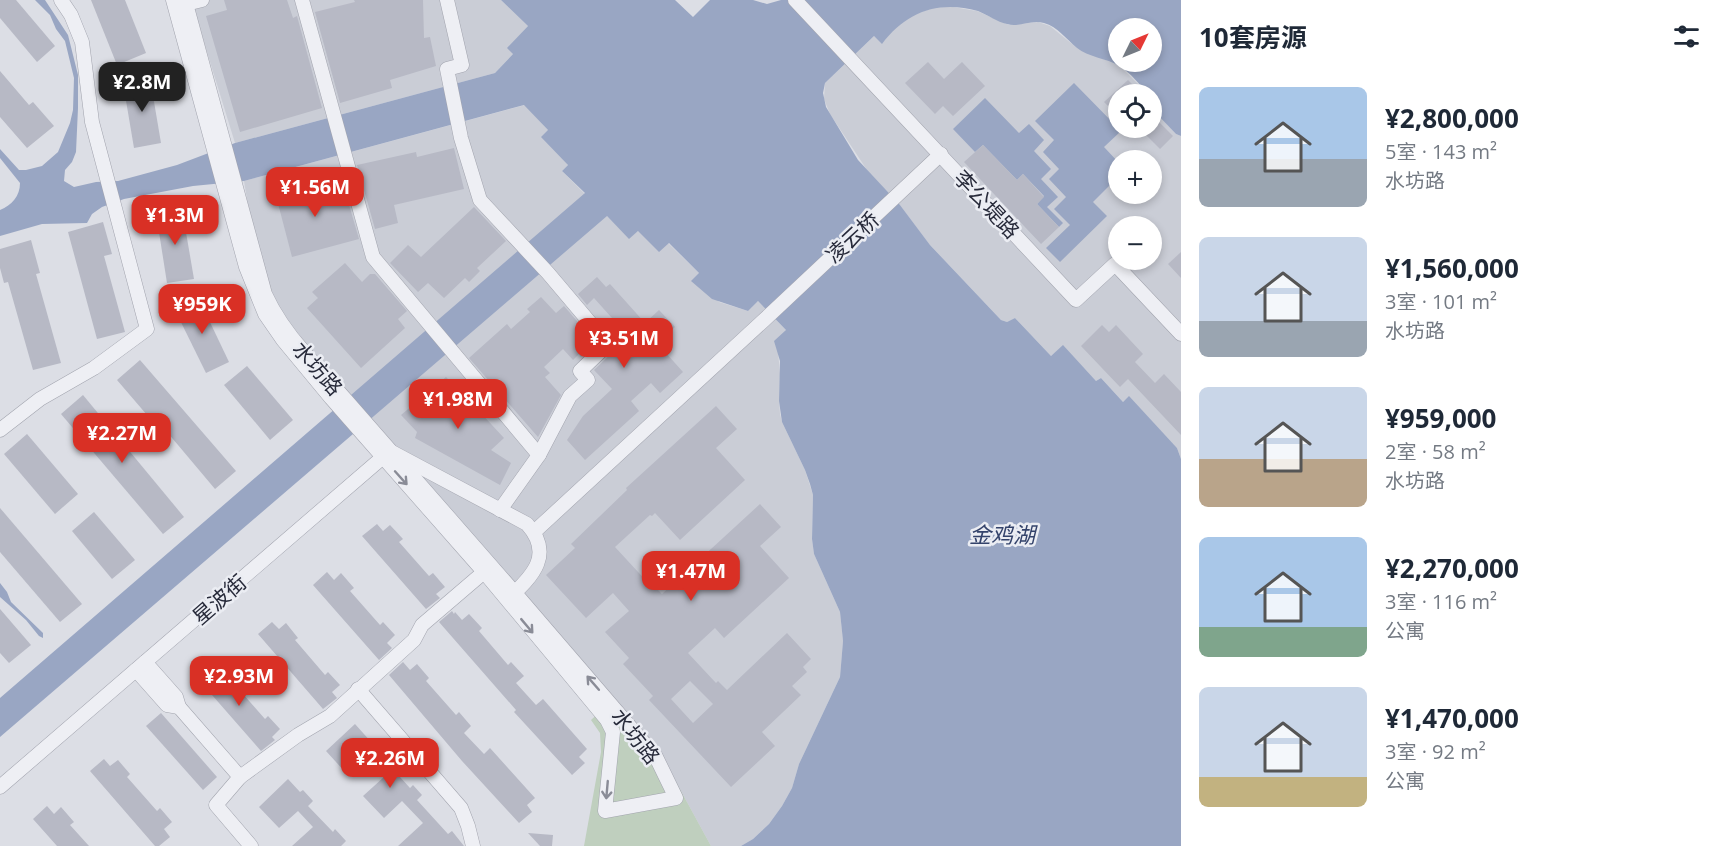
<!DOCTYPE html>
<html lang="zh">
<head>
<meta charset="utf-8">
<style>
	body { margin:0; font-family:"Open Sans","Noto Sans SC",sans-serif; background:#f6f6f7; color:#1f2937; height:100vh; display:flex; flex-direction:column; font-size:22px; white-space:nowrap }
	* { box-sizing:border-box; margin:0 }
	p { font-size:20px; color:#747a83 }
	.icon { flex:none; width:33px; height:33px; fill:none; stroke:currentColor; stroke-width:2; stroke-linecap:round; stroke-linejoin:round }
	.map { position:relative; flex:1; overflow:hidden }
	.drawer { display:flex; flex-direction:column; background:#fff; width:540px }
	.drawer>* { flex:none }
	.needle { width:39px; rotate:47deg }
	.tools { position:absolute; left:1108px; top:18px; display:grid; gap:12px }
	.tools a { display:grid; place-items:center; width:54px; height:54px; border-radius:50%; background:#fff; box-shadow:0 3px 9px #0003; font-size:30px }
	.price { position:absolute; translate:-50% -51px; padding:0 14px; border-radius:12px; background:#d93025; color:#fff; font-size:20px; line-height:39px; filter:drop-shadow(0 2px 3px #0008) }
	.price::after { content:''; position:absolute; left:50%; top:36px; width:18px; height:14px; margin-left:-9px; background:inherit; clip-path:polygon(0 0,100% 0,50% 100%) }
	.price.active { background:#222; color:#fff }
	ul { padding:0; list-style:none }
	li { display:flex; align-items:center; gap:18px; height:150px; padding:0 18px }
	li span { display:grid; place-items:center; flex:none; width:168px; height:120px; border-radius:9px; color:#555 }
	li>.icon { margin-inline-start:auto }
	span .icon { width:72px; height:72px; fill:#fffc; stroke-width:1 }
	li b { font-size:26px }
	h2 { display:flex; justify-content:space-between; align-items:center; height:72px; padding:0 18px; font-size:26px }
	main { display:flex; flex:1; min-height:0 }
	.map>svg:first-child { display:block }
	.built { fill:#cacdd6; fill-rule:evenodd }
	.green { fill:#bfcfbe }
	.water { fill:#99a6c3; fill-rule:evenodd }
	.building { fill:#b7b9c5; fill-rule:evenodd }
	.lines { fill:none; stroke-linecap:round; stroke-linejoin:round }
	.minor-casing { stroke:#a2a4ae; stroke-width:15 }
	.minor { stroke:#eeeff4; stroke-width:14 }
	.oneway { stroke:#8a8c97 }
	.labels { text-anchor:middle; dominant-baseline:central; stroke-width:5; stroke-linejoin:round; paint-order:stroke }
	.street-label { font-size:21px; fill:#272a3a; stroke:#ebedf3 }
	.water-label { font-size:22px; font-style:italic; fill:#34436b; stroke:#ebedf3 }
</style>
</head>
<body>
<main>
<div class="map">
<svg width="1181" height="846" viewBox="0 0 1181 846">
	<rect width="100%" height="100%" fill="#dcdee5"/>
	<g class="built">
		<path d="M191,0H501L528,26L508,48L513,54L495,73L235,143Z"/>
		<path d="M947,6L977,11L1009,25L1038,22L1050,26L1077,48L1120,66L1148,94H1119V128H1152V98L1160,107L1155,111L1176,134L1181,136V459L1177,448L1129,397L1123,402L1101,378L1096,381L1063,346L1051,356L1015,318L1007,322L1001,320L930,245L900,205L869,173L830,114L824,99L825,83L874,36L882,43L894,28L910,16L936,7ZM1119,160H1152V194H1119ZM1119,226H1152V260H1119Z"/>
		<path d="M525,105L548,130L568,165L562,171L629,238L638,231L668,243L699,273L719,302L748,311L758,301L786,330L778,351L780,374L779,401L780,414L782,422L805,470L813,495L812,539L814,554L840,612L843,641L840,677L799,764L792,788L782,806L769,824L753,839L741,846H711L663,758L296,337L269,290L252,229L244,181Z"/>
	</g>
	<path class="green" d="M614,699L663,758L711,846H584L601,752L600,733L591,720Z"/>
	<g class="water">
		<path d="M35,0H45L68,35L78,75V108L76,152L72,162L65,170L64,181L74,187L96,182L118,181L177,165L235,143L495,73L513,54L507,48L528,26L501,0H675L693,17L710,0H753L767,4L781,0H1181V136L1176,134L1155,112L1159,107L1152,98V94H1148C1140,85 1130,72 1119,66C1106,58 1088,57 1077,48C1066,39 1058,27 1044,23C1031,19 1019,28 1007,24C997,22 988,15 978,11C938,0 906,12 882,44L874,36L825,83L823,93L826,107L858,160L900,205L930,245L1001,320L1007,322L1015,318L1051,356L1063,345L1096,381L1101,378L1123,402L1129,396L1177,448L1181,459V846H741L753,839L769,824L782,806L792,788L799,764L840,677L843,641L840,612L814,554L812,539L813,495L810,484L805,470L782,422L779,401L780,361L774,341L786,330L758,301L748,311L712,299L691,281L699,273L669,243L659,252L638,231L629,239L607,216L0,737V698L585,193L562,171L568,165L541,137L548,130L524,105L244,181L193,186L124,199L102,207L92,214L87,223L42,224L0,236V210C12,205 20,196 20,183L0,158V149L19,170H26L42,166L58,152L70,123L73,110L74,78L65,41L56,29L50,15ZM1119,28H1152V62H1119Z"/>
		<path d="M1074,83L1121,131L1104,147L1119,163V176L1093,202L1107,216L1060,262L1046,248L1070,225L1054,209L1066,197L1049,179L1059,169L1043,152L1054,140L1035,121Z"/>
		<path d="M985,98L1019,133L1029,124L1044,140L1034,151L1051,169L1041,179L1058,197L1047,207L1063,223L1059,227L1037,204L1044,196L1023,174L1017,180L983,145L975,152L953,129Z"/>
		<path d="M0,583L7,592L11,602L43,633V638L39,636L26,620L0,597Z"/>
	</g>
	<g class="building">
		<path d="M0,0H16L55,46L37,62L0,18Z"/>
		<path d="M91,0H125L146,53L117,65Z"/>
		<path d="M224,0H287L293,18L297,16L322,108L240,132L206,16L227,10Z"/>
		<path d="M354,0H423L424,38L430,37L436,66L390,80L392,88L340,103L315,12L355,2Z"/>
		<path d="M928,62L944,79L962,62L985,86L953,116L943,106L935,114L905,83Z"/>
		<path d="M0,71L29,105L33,102L54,126L27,148L0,117Z"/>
		<path d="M150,78L161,143L134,148L123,83Z"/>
		<path d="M1128,80L1142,94H1119V117L1104,102Z"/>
		<path d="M1152,115L1173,136L1160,149L1139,128H1152Z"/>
		<path d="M983,145L1017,180L1023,174L1044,197L1037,204L1059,227L1041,244L964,162Z"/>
		<path d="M454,148L464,189L394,205L398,223L375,229L357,165L416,152L417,157Z"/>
		<path d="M326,178L331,195L345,191L359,239L292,257L275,192Z"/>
		<path d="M474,207L506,241L477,268L480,271L469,282L465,278L444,298L428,283L418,292L390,263L408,245L421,257Z"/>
		<path d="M182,209L194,279L167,283L156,213Z"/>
		<path d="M103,222L112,254L104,256L125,332L97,339L68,232Z"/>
		<path d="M31,240L40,273L36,274L61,363L33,370L8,282L4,283L0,268V249Z"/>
		<path d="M1181,252V278L1168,264Z"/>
		<path d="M345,263L362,282L370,274H375L407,311L398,319L405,328L361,368L307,308L318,298L312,292Z"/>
		<path d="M597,277L606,287L610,284L645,323L659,310L675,327L657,343L683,372L660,393L651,383L631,401L639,411L585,460L567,440L583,416L612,389L594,370L629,337L594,298L587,305L578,294Z"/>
		<path d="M198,297L229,362L206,373L174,308Z"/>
		<path d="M541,297L556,313L564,306L596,343L581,357L579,354L573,360L563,349L544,367L550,373L545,377L561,395L538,437L469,358L507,324L511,329L530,312L527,309Z"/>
		<path d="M1102,325L1109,332L1116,325L1143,354L1135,362L1155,383L1164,374L1181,392V435L1128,379L1120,387L1081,346Z"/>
		<path d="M140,360L236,471L215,489L162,426L159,429L117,380Z"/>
		<path d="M247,366L293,420L270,440L224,385Z"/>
		<path d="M446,377L467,399L472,394L483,407L479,411L504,438L491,450L511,463L500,485L415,438L417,432L401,415Z"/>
		<path d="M83,395L184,517L163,534L61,414Z"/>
		<path d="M716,406L737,429L716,448L745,480L680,540L655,513L652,516L650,515L615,547L651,586L653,585L662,594L760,504L781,527L760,546L789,578L724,638L715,628L688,653L716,683L718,681L727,690L787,633L811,659L803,667L807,672L792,686L801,695L762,732L775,746L731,787L649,700L653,696L623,664L629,658L605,632L629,611L613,593L586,618L546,575L575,548L571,544L627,490L626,488ZM690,681L713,704L693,723L671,699Z"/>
		<path d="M27,434L78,494L55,514L4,454Z"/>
		<path d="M0,508L82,604L60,622L0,552Z"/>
		<path d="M94,512L135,560L112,579L72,531Z"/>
		<path d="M377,524L383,531L390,525L403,539L399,542L429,576L433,573L445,587L436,594L440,598L426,609L362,536Z"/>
		<path d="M327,572L334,580L341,573L354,588L350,591L380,625L383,622L395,635L387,643L392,648L379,660L313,585Z"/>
		<path d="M0,609L31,645L9,663L0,653Z"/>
		<path d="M452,611L454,614L455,612L462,620L469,614L482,628L479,631L508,665L511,662L524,676L516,683L536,705L543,699L587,749L579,757L585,763L572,775L514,712L516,710L439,622Z"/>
		<path d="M272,622L279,629L286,623L298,638L295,640L325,675L328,672L340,685L332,692L337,698L323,709L258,634Z"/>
		<path d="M403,662L410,670L417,664L429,678L426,681L456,715L459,712L471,726L464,733L484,754L490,748L535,798L527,805L532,812L519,823L462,761L389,675Z"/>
		<path d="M212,666L219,674L226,667L239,682L235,685L265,719L268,716L280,729L272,737L275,740L261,751L198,679Z"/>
		<path d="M161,713L217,777L203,790L146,726Z"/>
		<path d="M355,724L372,743L375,740L385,750L380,755L410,788L413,785L422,795L417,800L448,834L452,831L464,846H398L423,823L402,801L384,818L363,796L384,777L365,756L346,773L326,751Z"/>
		<path d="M104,759L110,766L118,760L130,774L127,777L157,811L160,808L172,822L164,829L170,837L159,846H155L90,771Z"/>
		<path d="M288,779L300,792L303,790L313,801L308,806L333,832L335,829L346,841L341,846H292L313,827L298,811L279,828L259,807Z"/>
		<path d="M47,806L54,814L61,807L74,822L70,825L89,846H57L33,819Z"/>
		<path d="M528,833L553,835L552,846H540Z"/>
	</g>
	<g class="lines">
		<defs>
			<g id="minor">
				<path d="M173,0L246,267L265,314L283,340L331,398L484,572L607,720L613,732L605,811L676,798L656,757L515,593L304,352C288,334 275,316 265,294L185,0"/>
				<path d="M302,0L373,257L539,455L500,510"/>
				<path d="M447,0L462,65L447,69L461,138L480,200L548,273L608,344L580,371L588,380L570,396L539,455"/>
				<path d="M795,0L1076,300L1115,264L1181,334"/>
				<path d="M178,6L202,0"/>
				<path d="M0,430L40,399L94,368L147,329L92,122L82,42L71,15L61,0"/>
				<path d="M534,532L763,321L941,154"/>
				<path d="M136,670L167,705L179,707L176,697L145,662"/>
				<path d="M358,689L461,808L468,826L473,846"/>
				<path d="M179,707L240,777L298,735L330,716L414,640L422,625L484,572"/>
				<path d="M240,777L216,805L251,846"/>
				<path d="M0,787L390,451L527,524C554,554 533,576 509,598"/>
			</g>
		</defs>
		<use href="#minor" class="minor-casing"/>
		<use href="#minor" class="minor"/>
	</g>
	<defs><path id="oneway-shaft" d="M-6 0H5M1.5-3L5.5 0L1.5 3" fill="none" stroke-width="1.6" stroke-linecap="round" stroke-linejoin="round" transform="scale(1.5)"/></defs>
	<g class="oneway">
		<use href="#oneway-shaft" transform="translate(401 478) rotate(48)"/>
		<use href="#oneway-shaft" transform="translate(527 626) rotate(50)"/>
		<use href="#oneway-shaft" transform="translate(593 683) rotate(-131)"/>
		<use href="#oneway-shaft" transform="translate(607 790) rotate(95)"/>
	</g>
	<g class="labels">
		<g class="street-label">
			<text transform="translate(987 204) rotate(47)">李公堤路</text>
			<text transform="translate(852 237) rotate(-43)">凌云桥</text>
			<text transform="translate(318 368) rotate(49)">水坊路</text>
			<text transform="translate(219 599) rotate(-41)">星波街</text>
			<text transform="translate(636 736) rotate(52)">水坊路</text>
		</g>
		<g class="water-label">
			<text x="1002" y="534">金鸡湖</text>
		</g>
	</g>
</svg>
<div class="tools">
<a><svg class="needle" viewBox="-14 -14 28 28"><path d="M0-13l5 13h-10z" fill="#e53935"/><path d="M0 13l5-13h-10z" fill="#747a83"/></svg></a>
<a><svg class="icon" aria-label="locate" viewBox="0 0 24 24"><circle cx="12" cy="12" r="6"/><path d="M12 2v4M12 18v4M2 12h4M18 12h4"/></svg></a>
<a>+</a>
<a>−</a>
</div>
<b class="price active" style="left:142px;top:113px">¥2.8M</b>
<b class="price" style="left:315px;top:218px">¥1.56M</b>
<b class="price" style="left:175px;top:246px">¥1.3M</b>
<b class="price" style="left:202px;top:335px">¥959K</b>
<b class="price" style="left:624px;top:369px">¥3.51M</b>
<b class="price" style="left:458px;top:430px">¥1.98M</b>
<b class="price" style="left:122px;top:464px">¥2.27M</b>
<b class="price" style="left:691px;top:602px">¥1.47M</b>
<b class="price" style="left:239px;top:707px">¥2.93M</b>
<b class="price" style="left:390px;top:789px">¥2.26M</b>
</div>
<section class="drawer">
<h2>10套房源<svg class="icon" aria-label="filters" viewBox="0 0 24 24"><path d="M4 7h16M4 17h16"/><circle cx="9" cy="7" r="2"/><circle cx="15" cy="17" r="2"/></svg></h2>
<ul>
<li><span style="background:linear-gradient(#a9c7e8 60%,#9aa5b1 0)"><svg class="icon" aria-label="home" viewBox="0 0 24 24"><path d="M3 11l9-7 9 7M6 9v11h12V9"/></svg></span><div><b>¥2,800,000</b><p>5室 · 143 m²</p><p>水坊路</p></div></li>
<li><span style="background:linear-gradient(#c9d6e8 70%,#9aa5b1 0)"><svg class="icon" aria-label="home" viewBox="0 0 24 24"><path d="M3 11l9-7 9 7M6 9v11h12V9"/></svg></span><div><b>¥1,560,000</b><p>3室 · 101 m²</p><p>水坊路</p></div></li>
<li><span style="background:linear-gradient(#c9d6e8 60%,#b9a48a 0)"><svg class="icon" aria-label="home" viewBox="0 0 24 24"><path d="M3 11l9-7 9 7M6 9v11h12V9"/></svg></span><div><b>¥959,000</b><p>2室 · 58 m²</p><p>水坊路</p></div></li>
<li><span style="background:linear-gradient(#a9c7e8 75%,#7fa58c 0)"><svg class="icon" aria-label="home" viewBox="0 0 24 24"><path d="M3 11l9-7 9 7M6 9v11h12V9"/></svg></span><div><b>¥2,270,000</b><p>3室 · 116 m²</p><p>公寓</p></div></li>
<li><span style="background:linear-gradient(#c9d6e8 75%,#c2b280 0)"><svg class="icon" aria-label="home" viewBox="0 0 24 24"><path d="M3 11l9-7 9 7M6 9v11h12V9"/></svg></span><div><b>¥1,470,000</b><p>3室 · 92 m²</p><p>公寓</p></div></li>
</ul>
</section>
</main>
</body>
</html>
